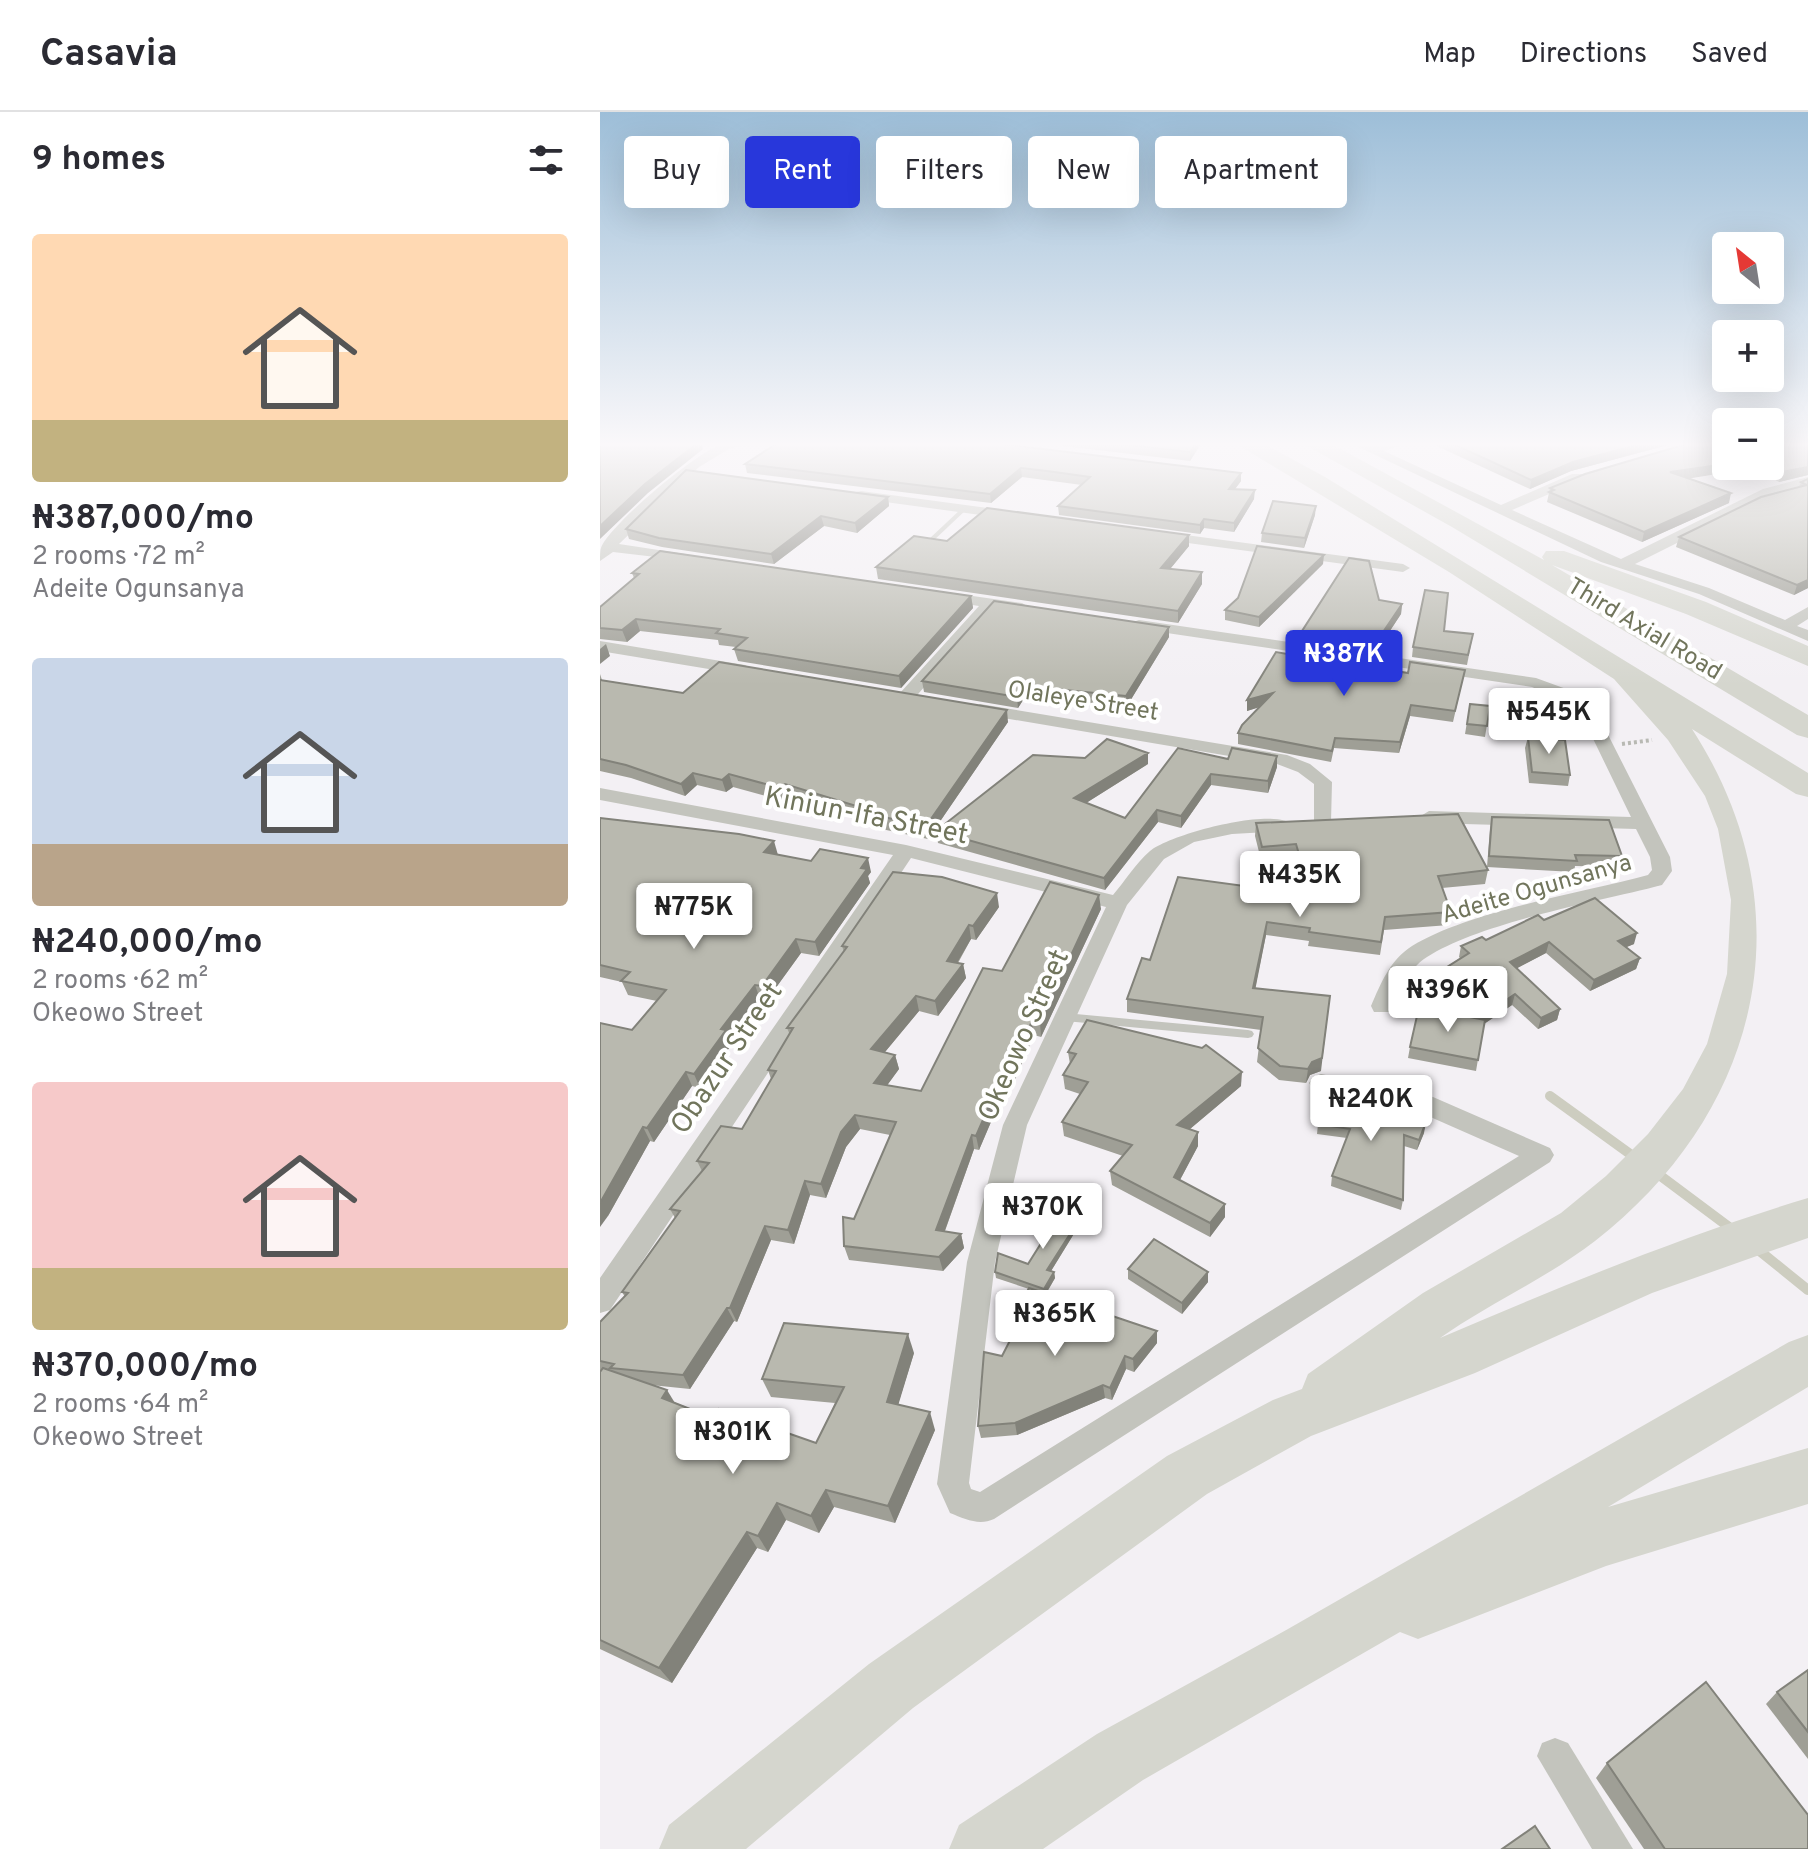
<!DOCTYPE html>
<html lang="en">
<head>
<meta charset="utf-8">
<style>
	body { margin:0; font-family:Overpass,sans-serif; background:#f7f7f7; color:#2b2b33; height:100vh; display:flex; flex-direction:column; font-size:30px; white-space:nowrap }
	* { box-sizing:border-box; margin:0 }
	p { font-size:26px; color:#7c7c81 }
	.icon { flex:none; width:44px; height:44px; fill:none; stroke:currentColor; stroke-width:2; stroke-linecap:round; stroke-linejoin:round }
	.map { position:relative; flex:1; overflow:hidden }
	.side { display:flex; flex-direction:column; background:#fff; width:600px }
	.side>* { flex:none }
	.top-card { position:absolute; left:24px; top:24px; width:760px; height:72px; display:flex; gap:16px }
	.needle { width:52px; rotate:330deg }
	.fabs { position:absolute; left:1112px; top:120px; display:grid; gap:16px }
	.fabs a { display:grid; place-items:center; width:72px; height:72px; border-radius:8px; background:#fff; box-shadow:0 8px 32px #0002; font-size:40px }
	.price { position:absolute; translate:-50% -68px; padding:0 18px; border-radius:8px; background:#fff; color:#222; font-size:26px; line-height:52px; filter:drop-shadow(0 2px 4px #0008) }
	.price::after { content:''; position:absolute; left:50%; top:48px; width:24px; height:18px; margin-left:-12px; background:inherit; clip-path:polygon(0 0,100% 0,50% 100%) }
	.price.current { background:#2837db; color:#fff }
	ul { padding:0; list-style:none }
	li { display:grid; align-content:center; gap:16px; height:424px; padding:0 32px }
	li span { display:grid; place-items:center; height:248px; border-radius:8px; color:#555 }
	li>.icon { margin-inline-start:auto }
	span .icon { width:144px; height:144px; fill:#fffc; stroke-width:1 }
	li b { font-size:34px }
	h2 { display:flex; justify-content:space-between; align-items:center; height:96px; padding:0 32px; font-size:34px }
	.chip { padding:0 28px; border-radius:8px; background:#fff; box-shadow:0 8px 32px #0002; font-size:28px; line-height:72px }
	.chip.current { background:#2837db; color:#fff }
	header { display:flex; align-items:center; gap:48px; box-sizing:border-box; height:112px; padding:0 40px; background:#fff; border-bottom:2px solid #e1e1e2 }
	header strong { font-size:38px }
	nav { display:flex; gap:44px; margin-inline-start:auto; font-size:28px }
	main { display:flex; flex:1; min-height:0 }
	.map>svg:first-child { display:block }
	.lines { fill:none; stroke-linecap:round; stroke-linejoin:round }
	.stream { stroke:#cdcdc0; stroke-width:10 }
	.path { stroke:#b8b9b3; stroke-width:4; stroke-dasharray:3 3; stroke-linecap:butt }
	.lane { fill:#c3c4bd; fill-rule:evenodd }
	.street { fill:#c3c4bd; fill-rule:evenodd }
	.highway { fill:#d5d6ce; fill-rule:evenodd }
	.wall { fill:#9f9f96 }
	.shaded-wall { fill:#82827a }
	.building { fill:#b9b9af; stroke:#82827a; stroke-width:2 }
	.labels { text-anchor:middle; dominant-baseline:central; stroke-width:8; stroke-linejoin:round; paint-order:stroke }
	.far-street-label { font-size:24px; fill:#71755c; stroke:#fff }
	.street-label { font-size:28px; fill:#71755c; stroke:#fff }
</style>
</head>
<body>
<header>
<strong>Casavia</strong>
<nav><a>Map</a><a>Directions</a><a>Saved</a></nav>
</header>
<main>
<section class="side">
<h2>9 homes<svg class="icon" aria-label="filters" viewBox="0 0 24 24"><path d="M4 7h16M4 17h16"/><circle cx="9" cy="7" r="2"/><circle cx="15" cy="17" r="2"/></svg></h2>
<ul>
<li><span style="background:linear-gradient(#ffd9b3 75%,#c2b280 0)"><svg class="icon" aria-label="home" viewBox="0 0 24 24"><path d="M3 11l9-7 9 7M6 9v11h12V9"/></svg></span><div><b>₦387,000/mo</b><p>2 rooms · 72 m²</p><p>Adeite Ogunsanya</p></div></li>
<li><span style="background:linear-gradient(#c9d6e8 75%,#b9a48a 0)"><svg class="icon" aria-label="home" viewBox="0 0 24 24"><path d="M3 11l9-7 9 7M6 9v11h12V9"/></svg></span><div><b>₦240,000/mo</b><p>2 rooms · 62 m²</p><p>Okeowo Street</p></div></li>
<li><span style="background:linear-gradient(#f6c9c9 75%,#c2b280 0)"><svg class="icon" aria-label="home" viewBox="0 0 24 24"><path d="M3 11l9-7 9 7M6 9v11h12V9"/></svg></span><div><b>₦370,000/mo</b><p>2 rooms · 64 m²</p><p>Okeowo Street</p></div></li>
</ul>
</section>
<div class="map">
<svg width="1208" height="1737" viewBox="0 0 1208 1737">
	<rect width="100%" height="100%" fill="#f3f0f4"/>
	<g class="lines">
		<g class="stream">
			<path d="M950,984L1037,1047"/>
			<path d="M1054,1059L1133,1118"/>
			<path d="M1156,1136L1208,1178"/>
		</g>
		<path class="path" d="M1022,632L1052,628"/>
		<g class="lane">
			<path d="M362,396L367,397L332,430H328V428Z"/>
			<path d="M465,901L648,918L652,919L654,922L652,925L648,926L465,909L459,905Z"/>
		</g>
		<g class="street">
			<path d="M126,330H155L129,337L99,355L19,432L85,442L90,443V449L13,440L0,449C0,447 0,438 1,436C9,413 100,337 126,330Z"/>
			<path d="M748,330L774,334L811,330L784,339L901,393L972,362H982V368L912,398L1021,447L1163,377L1208,365V373L1173,383L1035,452L1109,476L1185,508L1208,495V507L1197,514L1208,518V529L1099,482L1001,450Z"/>
			<path d="M261,379L410,399L417,403L410,407L256,386V380Z"/>
			<path d="M563,420L803,452L810,456L803,460L558,427V421Z"/>
			<path d="M345,480L422,491L430,496L422,501L393,496L312,589H300V581L379,494L340,488L337,485Z"/>
			<path d="M539,508L936,566L969,578L995,597L1070,745L1072,759L1062,773C997,790 882,810 827,845C806,858 802,880 790,900H774L771,894C781,871 790,848 812,834C869,799 981,781 1048,763L1052,758L1050,745L1036,717L829,711L819,705L829,699L1031,705L982,604L957,586L932,575L533,516V510Z"/>
			<path d="M0,529L145,553L153,558L145,563L0,539Z"/>
			<path d="M380,592L687,643L710,652L732,670L731,710L721,716L714,714V672L698,660L677,652L374,601L371,597Z"/>
			<path d="M0,676L306,733L513,783C525,769 536,751 550,739C570,722 675,694 693,713L683,719L632,722L594,730L564,747L527,793L427,1013L395,1150L369,1371L371,1377L380,1380L919,1044L819,1000L713,977L709,971L713,965L721,962L833,985L950,1036L954,1043L950,1050L394,1407C379,1414 365,1407 350,1401L337,1372L367,1150L403,1013L506,795L311,746L10,1198L0,1201V1166L293,743L0,688Z"/>
			<path d="M955,1626L968,1631L1033,1737H992L937,1644L942,1631Z"/>
		</g>
		<g class="highway">
			<path d="M633,330H661L725,365L1208,661V685L1196,682L1092,617C1208,796 1163,998 995,1129C947,1166 890,1191 840,1226C962,1174 1082,1124 1208,1086V1126L1052,1181L875,1261L711,1324L607,1382L313,1596L146,1737H59L69,1713L269,1552L567,1344L673,1288L702,1277L708,1262L823,1181L961,1101L1006,1064L1048,1022L1083,977L1107,932L1127,862L1131,788L1118,717L1105,684L1068,628L1014,567L849,460Z"/>
			<path d="M700,330H728L944,448L942,445L946,439H964L1106,490L1208,534V554L1086,502L952,453L1208,603V626L1197,623L852,415Z"/>
			<path d="M1208,1223V1275L1008,1395L1208,1336V1392L1006,1454L818,1527L800,1520L543,1668L443,1737H349L359,1713L497,1622L688,1517L1189,1230Z"/>
		</g>
	</g>
	<g class="wall">
		<path d="M430,330H602L590,349Z"/>
		<path d="M828,330H1079L971,359L930,377Z"/>
		<path d="M1208,330V363L1179,370L1153,356L1088,366L1129,391L1042,430L947,390L950,376L1126,354H1170Z"/>
		<path d="M145,352L641,361V369L635,377L654,387L634,420L604,416L600,422L459,403L458,394L482,373L422,365L391,391L147,361Z"/>
		<path d="M1208,367V476L1194,483L1076,435L1079,425L1199,375L1201,370Z"/>
		<path d="M288,385L289,394L257,421L224,414L174,452L62,435L29,427L26,417Z"/>
		<path d="M715,403L704,436L661,430L662,421Z"/>
		<path d="M347,429L589,434L570,457L602,472L578,511L278,467L276,455Z"/>
		<path d="M723,452L659,515L625,508V498Z"/>
		<path d="M32,461L371,484L373,496L301,576L138,549L134,537L136,535L119,533L118,528L40,519L27,530L0,527V495L34,466Z"/>
		<path d="M779,488L802,492L801,502L776,540L701,529L702,519Z"/>
		<path d="M844,519L873,522L867,553L812,545L813,535Z"/>
		<path d="M569,525L527,594L425,585L418,596L324,580L322,569Z"/>
		<path d="M766,554L808,561L865,558L853,610L810,604L799,641L734,636L731,650L638,632V621L659,595L647,599V588Z"/>
		<path d="M0,562L2,568L83,581L408,610L328,727L277,716L276,712L188,685L184,689L133,675L126,680L97,673L85,684L31,666L0,659Z"/>
		<path d="M870,592L890,594L885,625L865,622Z"/>
		<path d="M928,625L970,663L968,674L929,671L925,636Z"/>
		<path d="M677,644V655L668,681L611,673L581,716L558,710L505,778L338,731L336,719L548,652L486,691L525,706L628,647Z"/>
		<path d="M892,705L1022,744L1019,755L975,754L974,760L887,755L890,716Z"/>
		<path d="M0,706L178,743L271,760L268,764L270,771L219,844L201,841L167,888L160,887L129,927L132,932L100,976L92,974L54,1030L50,1029L8,1104L32,918L57,889L28,883L22,870L0,865Z"/>
		<path d="M656,711L888,758L885,772L842,776L851,800L849,813L784,818L780,843L708,834L709,829L666,823L655,876L721,959L710,963L706,971L679,968L657,950L661,918L527,900V887L550,848L706,782L695,745L661,748L655,724Z"/>
		<path d="M399,795L376,828L371,827L358,851L363,852L366,866L338,904L319,899L285,940L295,943L299,957L287,973L321,979L402,859L501,797L441,925L434,923L414,970H408L379,1038L374,1037L345,1119L361,1122L364,1136L343,1159L249,1148L244,1134L290,1023L260,1017L246,1035L226,1086L210,1083L194,1132L171,1128L137,1210L134,1209L90,1277L51,1273L74,1290L113,1306L216,1331L235,1291L171,1285L162,1267L314,1241L298,1292L335,1318L295,1411L234,1395L219,1421L186,1408L168,1440L157,1436L72,1571L0,1537V1210L25,1185L22,1180L75,1106L70,1097L102,1059L97,1049L142,1017L171,967L168,958L190,923L187,916L244,840L242,834Z"/>
		<path d="M944,808L1034,832L1026,835L1040,846L1036,857L990,879L946,841L917,856L960,897L957,908L938,917L912,893L884,912L876,959L808,946L810,935L861,903L826,878L828,867L860,846L859,845L861,834L886,828Z"/>
		<path d="M468,940L641,974L590,1017L598,1034L580,1068L625,1092V1105L610,1125L512,1073L510,1059L523,1044L464,1024L462,1010L480,982L465,977L463,963L470,952Z"/>
		<path d="M718,1012L824,1021L817,1038L804,1034L803,1088L801,1098L731,1074L732,1064L747,1026L717,1022Z"/>
		<path d="M486,1102L451,1159L454,1160L455,1166L446,1182L557,1231L534,1260L526,1257L512,1288L505,1286L417,1323L381,1326L378,1314L402,1244L415,1219L413,1206L429,1177L396,1166L395,1160L428,1152Z"/>
		<path d="M528,1157L608,1170L582,1202L528,1167Z"/>
		<path d="M1208,1558V1647L1166,1592L1177,1580Z"/>
		<path d="M1007,1651L1208,1737H1044L996,1666Z"/>
	</g>
	<g class="shaded-wall">
		<path d="M99,330H101L103,337L48,381L0,427V414L45,372Z"/>
		<path d="M597,330H602L590,349V340Z"/>
		<path d="M1048,330H1079L971,359L930,377L931,368L973,350Z"/>
		<path d="M1126,352V354H1154L1153,356L1068,370L1070,360Z"/>
		<path d="M1208,355V363L1179,370L1182,360Z"/>
		<path d="M421,356L422,365L391,391L390,382Z"/>
		<path d="M641,361V369L629,385V377Z"/>
		<path d="M655,378L654,387L634,420V411Z"/>
		<path d="M1131,381L1129,391L1042,430L1044,420Z"/>
		<path d="M288,385L289,394L257,421L255,411Z"/>
		<path d="M716,394L715,403L704,436L705,426Z"/>
		<path d="M221,404L224,414L174,452L171,442Z"/>
		<path d="M604,407V416L600,422V413Z"/>
		<path d="M589,423V434L561,468V456Z"/>
		<path d="M724,443L723,452L659,515V505Z"/>
		<path d="M602,460V472L578,511V499Z"/>
		<path d="M1208,468V476L1194,483L1197,473Z"/>
		<path d="M371,484L373,496L301,576L299,564Z"/>
		<path d="M802,492L801,502L776,540L777,529Z"/>
		<path d="M36,507L40,519L27,530L22,518Z"/>
		<path d="M569,515V525L527,594L526,584Z"/>
		<path d="M6,532L10,544L0,552V537Z"/>
		<path d="M424,574L425,585L418,596L417,585Z"/>
		<path d="M673,581V591L647,599V588Z"/>
		<path d="M811,593L810,604L799,641L800,630Z"/>
		<path d="M407,598L408,610L328,727L326,714Z"/>
		<path d="M548,641V652L475,698L474,686Z"/>
		<path d="M677,644V655L668,681V669Z"/>
		<path d="M93,661L97,673L85,684L81,672Z"/>
		<path d="M129,662L133,675L126,680L122,668Z"/>
		<path d="M611,662V673L581,716V704Z"/>
		<path d="M185,672L188,685L184,689L180,676Z"/>
		<path d="M557,698L558,710L505,778L504,766Z"/>
		<path d="M174,729L178,743L164,740Z"/>
		<path d="M268,746L271,760L268,764L270,771L219,844L215,830Z"/>
		<path d="M397,781L399,795L376,828L373,814Z"/>
		<path d="M499,783L501,797L441,925L440,910Z"/>
		<path d="M667,810L666,823L653,889V876Z"/>
		<path d="M369,813L371,827L350,863L347,849Z"/>
		<path d="M1037,821L1034,832L1015,840L1018,829Z"/>
		<path d="M196,827L201,841L167,888L162,874Z"/>
		<path d="M949,830L946,841L908,861L910,850Z"/>
		<path d="M1040,846L1036,857L990,879L994,868Z"/>
		<path d="M363,852L366,866L338,904L335,889Z"/>
		<path d="M155,873L160,887L129,927L132,932L100,976L94,962L121,917Z"/>
		<path d="M915,882L912,893L878,916L881,905Z"/>
		<path d="M316,884L319,899L275,952L271,937Z"/>
		<path d="M730,884L721,959L710,963L706,971L708,957Z"/>
		<path d="M960,897L957,908L938,917L941,906Z"/>
		<path d="M432,909L434,923L414,970L411,956Z"/>
		<path d="M295,943L299,957L278,986L274,971Z"/>
		<path d="M406,955L408,970L379,1038L376,1024Z"/>
		<path d="M86,960L92,974L54,1030L47,1016Z"/>
		<path d="M642,960L641,974L578,1027L577,1013Z"/>
		<path d="M255,1003L260,1017L246,1035L226,1086L221,1072L241,1020Z"/>
		<path d="M826,1010L824,1021L817,1038L819,1028Z"/>
		<path d="M43,1015L50,1029L8,1104L0,1115V1091Z"/>
		<path d="M598,1020V1034L574,1079V1065Z"/>
		<path d="M372,1023L374,1037L340,1132L336,1118Z"/>
		<path d="M205,1069L210,1083L194,1132L188,1118Z"/>
		<path d="M625,1092V1105L610,1125V1111Z"/>
		<path d="M486,1097V1102L448,1164L447,1158Z"/>
		<path d="M165,1114L171,1128L137,1210L130,1196Z"/>
		<path d="M361,1122L364,1136L343,1159L339,1145Z"/>
		<path d="M454,1160L455,1166L445,1183L444,1177Z"/>
		<path d="M608,1160V1170L582,1202V1191Z"/>
		<path d="M127,1196L134,1209L90,1277L83,1263Z"/>
		<path d="M557,1219V1231L534,1260L533,1247Z"/>
		<path d="M308,1222L314,1241L294,1307L287,1290Z"/>
		<path d="M525,1244L526,1257L512,1288L510,1276Z"/>
		<path d="M503,1273L505,1286L417,1323L415,1311Z"/>
		<path d="M67,1278L78,1296L62,1286Z"/>
		<path d="M330,1300L335,1318L295,1411L288,1394Z"/>
		<path d="M226,1378L234,1395L219,1421L211,1404Z"/>
		<path d="M177,1391L186,1408L168,1440L158,1424Z"/>
		<path d="M147,1420L157,1436L72,1571L59,1556Z"/>
	</g>
	<g class="building">
		<path d="M0,330H99L45,372L0,414Z"/>
		<path d="M179,330H385L641,361L629,377L655,378L634,411L604,407L600,413L458,394L490,365L447,359L421,356L390,382L145,352Z"/>
		<path d="M502,330H597L590,340Z"/>
		<path d="M849,330H1048L973,350L931,368Z"/>
		<path d="M1093,330H1126V352L1070,360L1131,381L1044,420L949,380L954,378L950,376L985,362Z"/>
		<path d="M1170,330H1208V355L1182,360L1170,354Z"/>
		<path d="M86,358L288,385L255,411L221,404L171,442L59,426L26,417Z"/>
		<path d="M1208,367V468L1197,473L1079,425L1161,385L1207,373L1201,370Z"/>
		<path d="M673,389L716,394L705,426L662,421Z"/>
		<path d="M387,396L589,423L561,456L602,460L578,499L276,455L314,424L347,429Z"/>
		<path d="M657,434L724,443L659,505L625,498L638,486Z"/>
		<path d="M60,439L371,484L299,564L134,537L147,526L116,521L120,517L36,507L22,518L0,516V495L39,462L32,461Z"/>
		<path d="M749,446L769,449L779,488L802,492L777,529L702,519Z"/>
		<path d="M825,478L848,481L844,519L873,522L868,543L813,535Z"/>
		<path d="M394,489L569,515L526,584L424,574L417,585L322,569Z"/>
		<path d="M693,533L767,544L761,553L808,561L810,550L865,558L855,599L811,593L800,630L735,626L732,639L638,621L642,613L673,581L647,588L676,540L687,542Z"/>
		<path d="M119,550L407,598L326,714L274,703L276,700L185,672L180,676L129,662L122,668L93,661L81,672L26,653L0,647V568L83,581Z"/>
		<path d="M870,592L890,594L887,614L867,612Z"/>
		<path d="M928,625L965,628L970,663L932,660Z"/>
		<path d="M507,627L548,641L474,686L525,706L578,636L628,647L632,636L677,644L668,669L611,662L581,704L557,698L504,766L336,719L433,643L485,646Z"/>
		<path d="M858,702L888,758L838,764L851,800L785,805L781,830L709,820L710,816L667,810L653,876L730,884L722,946L712,950L708,957L680,954L658,936L663,905L527,887L542,846L550,848L578,765L711,783L696,732L662,735L656,711Z"/>
		<path d="M892,705L1009,708L1022,744L975,743L977,749L889,744Z"/>
		<path d="M0,706L139,722L174,729L164,740L211,749L220,737L268,746L261,756L267,757L215,830L196,827L162,874L155,873L121,917L126,918L94,962L86,960L47,1016L43,1015L0,1091V911L32,918L66,878L21,869L30,860L0,853Z"/>
		<path d="M293,760L342,765L397,781L373,814L369,813L347,849L363,852L335,889L316,884L271,937L295,943L274,971L321,979L383,856L402,859L450,770L499,783L440,910L432,909L411,956L406,955L376,1024L372,1023L336,1118L361,1122L339,1145L244,1134L243,1105L254,1107L296,1010L255,1003L241,1020L221,1072L205,1069L188,1118L165,1114L130,1196H127L83,1263L10,1256L14,1252L0,1249V1210L28,1181L22,1180L80,1099L70,1097L109,1051L97,1049L121,1014L142,1017L176,959L168,958L193,916H187L247,835L242,834Z"/>
		<path d="M995,786L1037,821L1018,829L1040,846L994,868L949,830L910,850L960,897L941,906L915,882L881,905L828,867L869,841L861,834L882,825L886,828L938,803L944,808Z"/>
		<path d="M819,895L885,908L878,948L810,935Z"/>
		<path d="M487,908L602,936L606,933L642,960L577,1013L598,1020L574,1065L625,1092L610,1111L510,1059L532,1033L462,1010L488,970L463,963L476,942L468,940Z"/>
		<path d="M723,983L778,991L826,1010L819,1028L804,1023L803,1088L732,1064L750,1017L718,1012Z"/>
		<path d="M467,1090L486,1097L447,1158L454,1160L444,1177L395,1160L398,1141L428,1152Z"/>
		<path d="M554,1127L608,1160L582,1191L528,1157Z"/>
		<path d="M429,1176L557,1219L533,1247L525,1244L510,1276L503,1273L415,1311L378,1314L384,1240L402,1244L420,1209L413,1206Z"/>
		<path d="M184,1211L308,1222L287,1290L330,1300L288,1394L226,1378L211,1404L177,1391L158,1424L147,1420L59,1556L0,1528V1260L3,1256L67,1278L62,1286L113,1306L119,1297L216,1331L244,1275L162,1267Z"/>
		<path d="M1208,1558V1620L1177,1580Z"/>
		<path d="M1106,1570L1208,1703V1737H1065L1007,1651Z"/>
		<path d="M935,1714L950,1737H902Z"/>
	</g>
	<linearGradient id="sky" x2="0" y2="1"><stop stop-color="#9dbed8"/><stop offset="0.58" stop-color="#faf8fa"/><stop offset="1" stop-color="#faf8fa" stop-opacity="0"/></linearGradient>
	<rect width="1208" height="573" fill="url(#sky)"/>
	<g class="labels">
		<g class="far-street-label">
			<text transform="translate(1044 518) rotate(31)">Third Axial Road</text>
			<text transform="translate(483 590) rotate(9)">Olaleye Street</text>
			<text transform="translate(937 778) rotate(-16)">Adeite Ogunsanya</text>
		</g>
		<g class="street-label">
			<text transform="translate(266 705) rotate(11)">Kiniun-Ifa Street</text>
			<text transform="translate(425 924) rotate(-66)">Okeowo Street</text>
			<text transform="translate(128 947) rotate(-56)">Obazur Street</text>
		</g>
	</g>
</svg>
<div class="fabs">
<a><svg class="needle" viewBox="-14 -14 28 28"><path d="M0-13l5 13h-10z" fill="#e53935"/><path d="M0 13l5-13h-10z" fill="#7c7c81"/></svg></a>
<a>+</a>
<a>−</a>
</div>
<b class="price current" style="left:744px;top:586px">₦387K</b>
<b class="price" style="left:949px;top:644px">₦545K</b>
<b class="price" style="left:700px;top:807px">₦435K</b>
<b class="price" style="left:94px;top:839px">₦775K</b>
<b class="price" style="left:848px;top:922px">₦396K</b>
<b class="price" style="left:771px;top:1031px">₦240K</b>
<b class="price" style="left:443px;top:1139px">₦370K</b>
<b class="price" style="left:455px;top:1246px">₦365K</b>
<b class="price" style="left:133px;top:1364px">₦301K</b>
<div class="top-card">
<a class="chip">Buy</a>
<a class="chip current">Rent</a>
<a class="chip">Filters</a>
<a class="chip">New</a>
<a class="chip">Apartment</a>
</div>
</div>
</main>
</body>
</html>
